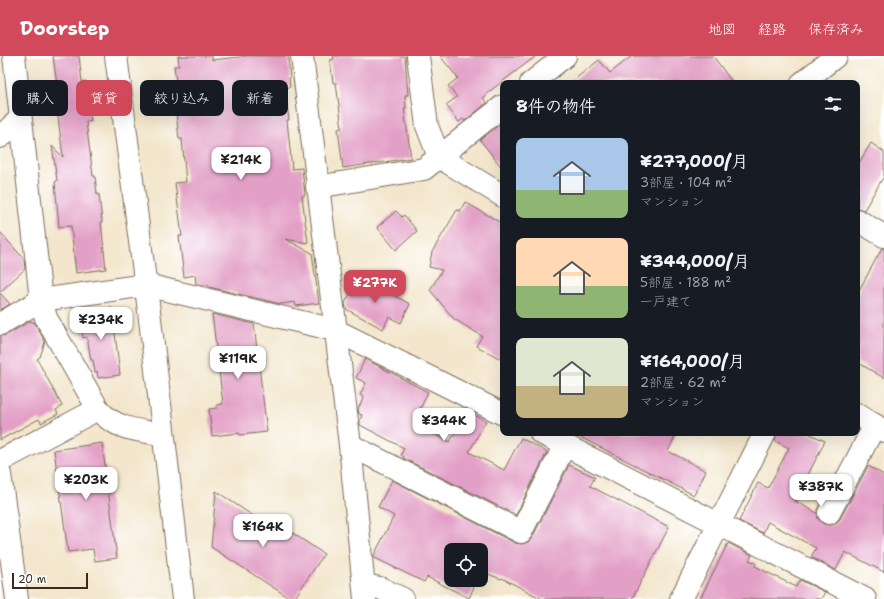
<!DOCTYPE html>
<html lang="ja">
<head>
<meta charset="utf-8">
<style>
	body { margin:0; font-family:"Shantell Sans","Klee One",sans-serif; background:#20242c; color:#f1f3f6; height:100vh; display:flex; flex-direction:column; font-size:15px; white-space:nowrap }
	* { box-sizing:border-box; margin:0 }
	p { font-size:13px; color:#9ea1a6 }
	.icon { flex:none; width:22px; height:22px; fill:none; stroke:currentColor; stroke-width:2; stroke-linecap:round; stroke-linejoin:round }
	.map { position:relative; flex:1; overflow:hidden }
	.panel { position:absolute; left:500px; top:24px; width:360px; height:356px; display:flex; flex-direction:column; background:#171b24; border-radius:8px; box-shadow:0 4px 16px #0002 }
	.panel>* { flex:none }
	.hud { position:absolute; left:12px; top:24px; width:380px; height:36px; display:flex; gap:8px }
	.fabs { position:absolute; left:444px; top:487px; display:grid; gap:8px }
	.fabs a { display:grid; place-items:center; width:44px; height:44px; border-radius:8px; background:#171b24; box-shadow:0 4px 16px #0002; font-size:20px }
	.scale { position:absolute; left:12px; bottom:10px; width:76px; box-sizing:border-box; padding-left:4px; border:2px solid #3b2a1e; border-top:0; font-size:11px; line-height:14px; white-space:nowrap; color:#3b2a1e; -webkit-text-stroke:3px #fff; paint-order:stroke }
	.price { position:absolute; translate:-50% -34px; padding:0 9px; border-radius:8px; background:#fff; color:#222; font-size:13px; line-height:26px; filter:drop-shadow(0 1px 2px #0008) }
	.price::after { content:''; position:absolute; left:50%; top:24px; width:12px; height:9px; margin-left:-6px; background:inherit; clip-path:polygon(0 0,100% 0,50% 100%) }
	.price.active { background:#d1495b; color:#fff }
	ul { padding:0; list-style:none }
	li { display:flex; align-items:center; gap:12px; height:100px; padding:0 16px }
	li span { display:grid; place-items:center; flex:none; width:112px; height:80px; border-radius:8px; color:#555 }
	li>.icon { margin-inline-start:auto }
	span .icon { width:48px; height:48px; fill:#fffc; stroke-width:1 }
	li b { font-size:17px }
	h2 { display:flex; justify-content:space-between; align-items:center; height:48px; padding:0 16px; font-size:17px }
	.tag { padding:0 14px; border-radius:8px; background:#171b24; box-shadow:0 4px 16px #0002; font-size:14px; line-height:36px }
	.tag.active { background:#d1495b; color:#fff }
	header { display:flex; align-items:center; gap:24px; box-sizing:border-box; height:56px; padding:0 20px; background:#d1495b; color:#fff }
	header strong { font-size:19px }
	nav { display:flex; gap:22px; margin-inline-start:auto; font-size:14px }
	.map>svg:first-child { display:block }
	.building { fill:#e3a0c7 }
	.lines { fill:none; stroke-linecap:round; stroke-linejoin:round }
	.minor-casing { stroke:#7b6c5b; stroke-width:24 }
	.minor { stroke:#fff; stroke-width:22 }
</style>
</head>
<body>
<header>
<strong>Doorstep</strong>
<nav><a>地図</a><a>経路</a><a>保存済み</a></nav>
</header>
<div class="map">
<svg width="884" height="543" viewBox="0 0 884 543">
	<rect width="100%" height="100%" fill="#fff"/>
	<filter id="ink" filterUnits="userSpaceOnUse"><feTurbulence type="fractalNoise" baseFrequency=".025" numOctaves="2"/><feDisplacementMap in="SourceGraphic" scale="8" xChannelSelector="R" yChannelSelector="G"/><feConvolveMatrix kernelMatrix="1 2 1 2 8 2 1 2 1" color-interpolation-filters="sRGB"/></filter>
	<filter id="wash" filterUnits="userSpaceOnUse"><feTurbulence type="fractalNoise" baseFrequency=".012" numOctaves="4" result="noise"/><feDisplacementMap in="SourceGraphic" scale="16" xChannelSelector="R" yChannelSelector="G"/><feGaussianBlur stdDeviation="0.9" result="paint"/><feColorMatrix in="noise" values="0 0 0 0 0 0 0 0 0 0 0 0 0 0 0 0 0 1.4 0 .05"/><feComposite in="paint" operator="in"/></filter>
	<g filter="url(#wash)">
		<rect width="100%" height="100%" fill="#f3e6cc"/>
		<g id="blocks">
			<g class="building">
				<path d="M53,0H79L82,26L86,25L91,65L86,66L93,120H95L97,138H99L102,166H101L106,213L76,217L71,170L59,171L55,126H56L57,124L52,90L63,101L54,29H57Z"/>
				<path d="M178,0H212V4L248,0H288L290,22H289L290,31L285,32L289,64H287L292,113L302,112L305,139L302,140L308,187L285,183L312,197L319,247L296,250L295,246L281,248L209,231L208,229H202L196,228L195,219L184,221L179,180H182L175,127L186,126L182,83H179L175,47H179L174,10H179Z"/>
				<path d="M333,0H405L408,39H405L406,52H404L411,102L343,112L338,73L342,72L336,27H333L330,4L334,3Z"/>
				<path d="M440,0H536L486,38L487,39L483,42L487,47L465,65L463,63L459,66L446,49L457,41L448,30L458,22Z"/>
				<path d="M632,0H713L733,27H570L599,4L610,17Z"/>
				<path d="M502,66L503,67V113L480,84Z"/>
				<path d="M871,87L884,96V120L864,154L857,152V110Z"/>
				<path d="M465,146L503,168V304L476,290L482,280L454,263L430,234L442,214L429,211L432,196L457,154L460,155Z"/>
				<path d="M396,155L402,161L404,159L417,175L396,194L377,171Z"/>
				<path d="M0,176L24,203L25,213L0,236Z"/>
				<path d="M882,192H884V322L857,306V238Z"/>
				<path d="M359,221L410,248L401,267L389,261L383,273L346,253L345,247Z"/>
				<path d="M0,237L10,248L0,254Z"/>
				<path d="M112,252L120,319L98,322L97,315L95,316L93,304H91L87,281L83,282L80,255Z"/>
				<path d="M212,258L254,268L267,376L240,379L239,377L212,380L209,353L217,352V349L223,348Z"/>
				<path d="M30,265L35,267L45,286L40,301L37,303L62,350L56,354L58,358L41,367L39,363L0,384V280L6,279Z"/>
				<path d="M365,303L428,336L413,368L450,386L467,355L486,365L469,396L504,414L521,382L547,396L516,459L403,402L404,401L401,399L404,392L360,369V364L362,359L359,358L358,353L364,341L360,339L366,327L356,322Z"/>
				<path d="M572,377H677L668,395L706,415L694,439Z"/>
				<path d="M777,377H808L825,385L795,445L817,457L818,463L824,468L830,469L835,468L840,463L868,410L884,419V516L845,496L836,514L811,501L816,492L768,466L763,477L739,465L758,427L768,432L789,392L775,385Z"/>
				<path d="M102,387L117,502L95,505L93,493L68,496L54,394Z"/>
				<path d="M569,409L595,421L590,430L669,471L632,543H542L502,522L501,523L488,518L487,521L481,518V494H451V524H477L469,542L427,521L424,526L373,501L394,460L378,451L392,424L515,487L522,488L528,486L532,482Z"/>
				<path d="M216,435L274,474L279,468L324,498L294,543H291L211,491Z"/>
				<path d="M728,487L752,499L749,504L756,507L755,510L796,531L800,524L825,536L821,543H700Z"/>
			</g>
		</g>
	</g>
	<g filter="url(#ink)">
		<use href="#blocks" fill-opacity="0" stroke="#7b6c5b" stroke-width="1"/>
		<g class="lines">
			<defs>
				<g id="minor">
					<path d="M14,0L41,244L46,262L98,353C114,373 139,375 163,378"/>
					<path d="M116,0L149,255L183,543"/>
					<path d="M302,0L350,389L365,543"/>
					<path d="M418,0L427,70L439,101L503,140"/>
					<path d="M531,27L565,0"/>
					<path d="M802,27L836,0"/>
					<path d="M0,81L20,63"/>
					<path d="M317,131L424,113L503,50"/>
					<path d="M857,164L884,180"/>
					<path d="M0,268L41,244L146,229L335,274L503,358"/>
					<path d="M857,358L884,375"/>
					<path d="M541,377L865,543"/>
					<path d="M350,389L521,476L565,389"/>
					<path d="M0,405L98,353"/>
					<path d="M0,418L17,543"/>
					<path d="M829,457L875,369"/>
					<path d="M364,529L380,532L403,543"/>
					<path d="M681,543L765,377"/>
				</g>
			</defs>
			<use href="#minor" class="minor-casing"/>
			<use href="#minor" class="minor"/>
		</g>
	</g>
</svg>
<div class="fabs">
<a><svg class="icon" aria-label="locate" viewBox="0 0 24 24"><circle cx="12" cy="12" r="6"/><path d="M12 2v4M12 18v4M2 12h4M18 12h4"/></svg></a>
</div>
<div class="scale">20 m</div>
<b class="price" style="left:241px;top:125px">¥214K</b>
<b class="price active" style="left:375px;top:248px">¥277K</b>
<b class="price" style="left:101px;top:285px">¥234K</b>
<b class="price" style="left:238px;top:324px">¥119K</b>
<b class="price" style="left:444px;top:386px">¥344K</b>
<b class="price" style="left:86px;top:445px">¥203K</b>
<b class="price" style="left:821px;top:452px">¥387K</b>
<b class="price" style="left:263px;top:492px">¥164K</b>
<div class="hud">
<a class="tag">購入</a>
<a class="tag active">賃貸</a>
<a class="tag">絞り込み</a>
<a class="tag">新着</a>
</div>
<section class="panel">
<h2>8件の物件<svg class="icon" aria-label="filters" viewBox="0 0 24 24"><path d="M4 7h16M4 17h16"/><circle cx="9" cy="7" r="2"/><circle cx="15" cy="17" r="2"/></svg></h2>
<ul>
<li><span style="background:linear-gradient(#a9c7e8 65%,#8fb573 0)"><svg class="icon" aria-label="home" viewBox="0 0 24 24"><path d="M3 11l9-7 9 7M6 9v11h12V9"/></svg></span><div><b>¥277,000/月</b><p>3部屋 · 104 m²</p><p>マンション</p></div></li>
<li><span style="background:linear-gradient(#ffd9b3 60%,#8fb573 0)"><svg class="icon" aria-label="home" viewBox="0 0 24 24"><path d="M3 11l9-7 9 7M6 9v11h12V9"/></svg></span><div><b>¥344,000/月</b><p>5部屋 · 188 m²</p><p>一戸建て</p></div></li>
<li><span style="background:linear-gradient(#dfe7d0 60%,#c2b280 0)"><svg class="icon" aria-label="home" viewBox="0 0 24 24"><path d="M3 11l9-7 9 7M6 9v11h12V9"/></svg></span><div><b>¥164,000/月</b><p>2部屋 · 62 m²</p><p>マンション</p></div></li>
</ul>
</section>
</div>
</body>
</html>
